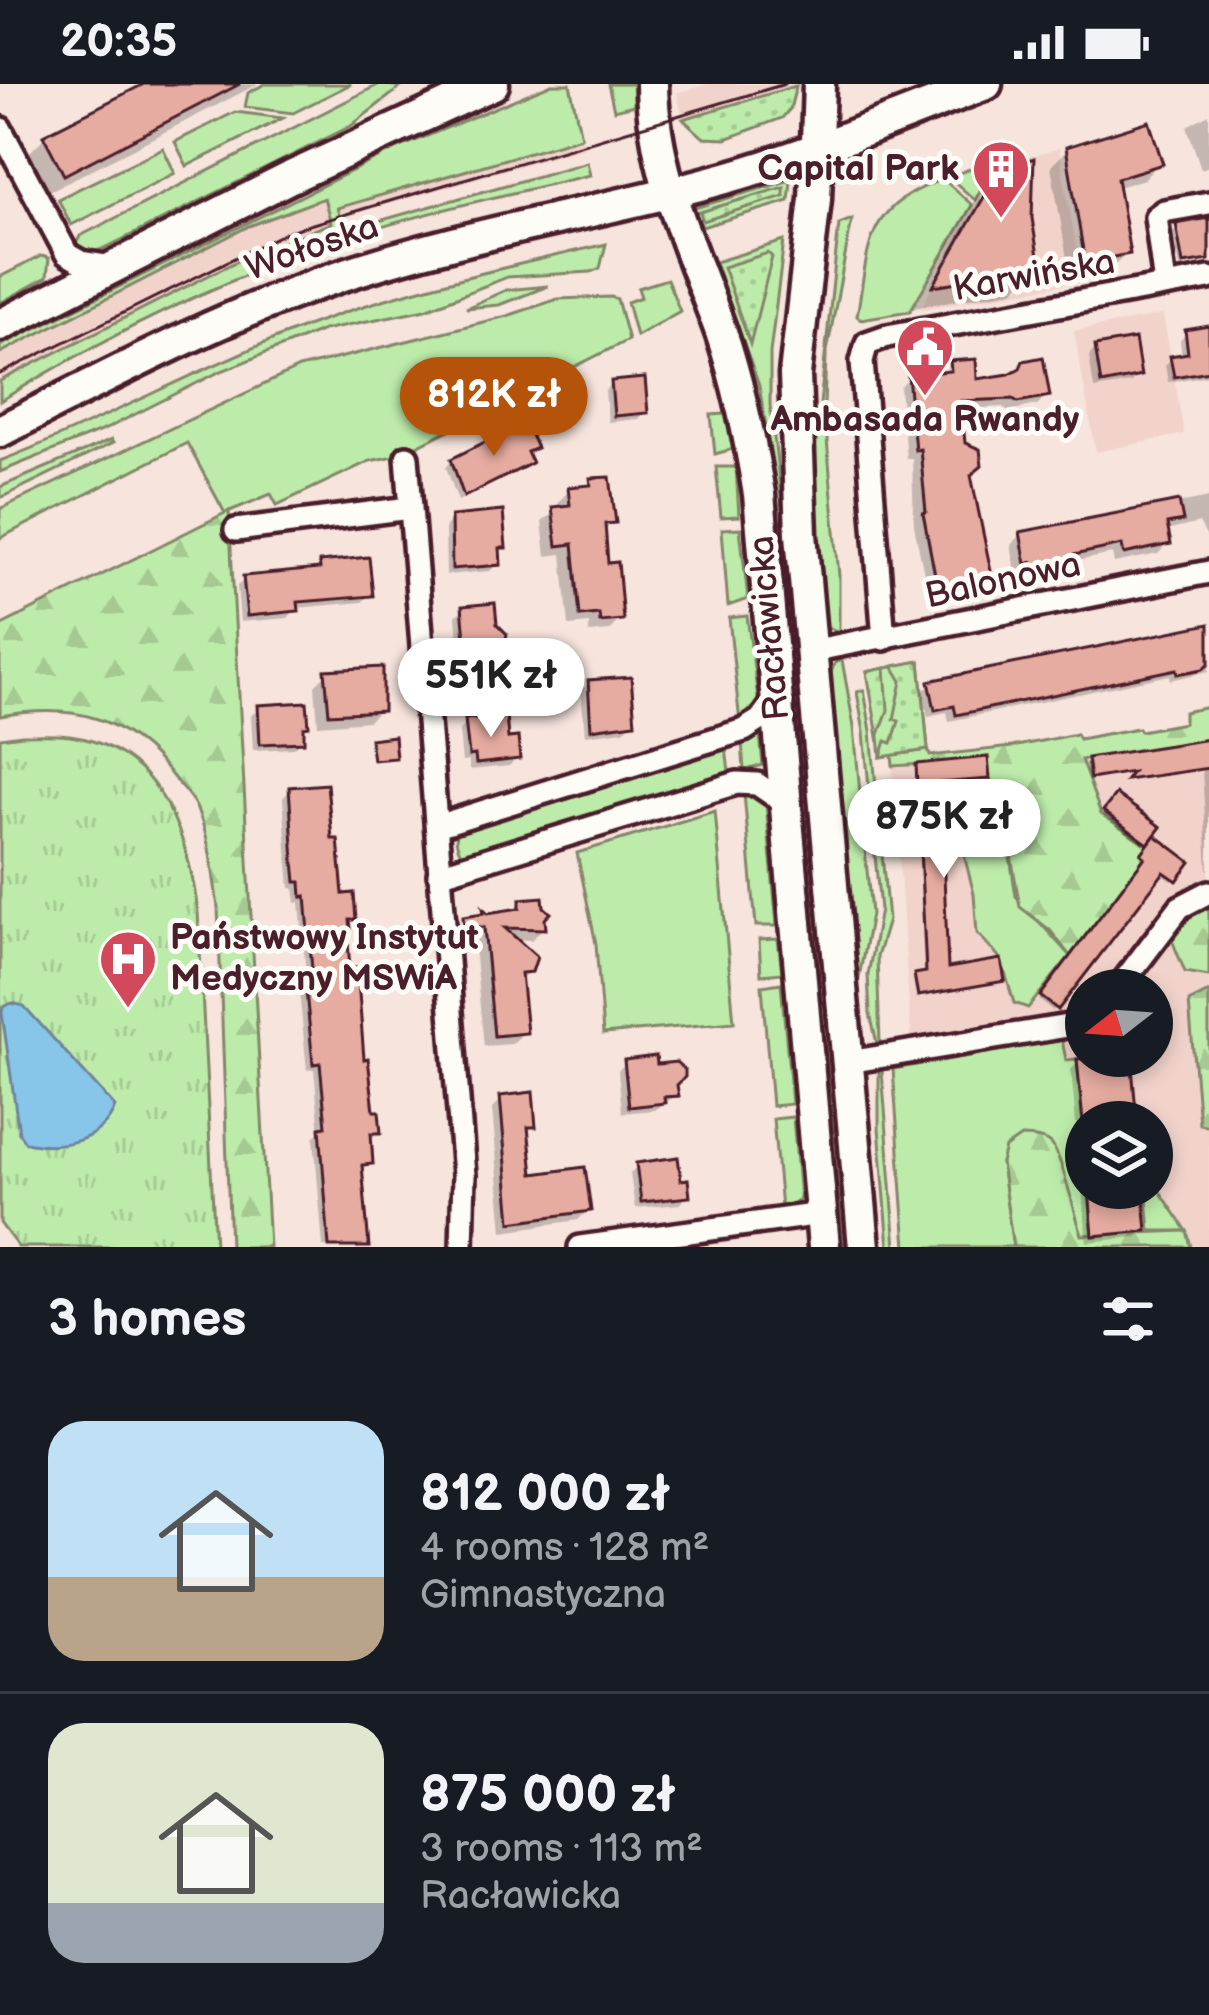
<!DOCTYPE html>
<html lang="en">
<head>
<meta charset="utf-8">
<style>
	body { margin:0; font-family:"Balsamiq Sans",sans-serif; background:#242831; color:#f1f3f6; height:100vh; display:flex; flex-direction:column; font-size:45px; white-space:nowrap }
	* { box-sizing:border-box; margin:0 }
	p { font-size:39px; color:#9ea1a6 }
	.icon { flex:none; width:66px; height:66px; fill:none; stroke:currentColor; stroke-width:2; stroke-linecap:round; stroke-linejoin:round }
	.map { position:relative; height:1163px; overflow:hidden }
	.sheet { display:flex; flex-direction:column; background:#171b24; flex:1 }
	.sheet>* { flex:none }
	.needle { width:78px; rotate:253deg }
	.buttons { position:absolute; left:1065px; top:885px; display:grid; gap:24px }
	.buttons a { display:grid; place-items:center; width:108px; height:108px; border-radius:50%; background:#171b24; box-shadow:0 6px 18px #0003; font-size:60px }
	.price { position:absolute; translate:-50% -102px; padding:0 27px; border-radius:42px; background:#fff; color:#222; font-size:39px; line-height:78px; filter:drop-shadow(0 3px 6px #0008) }
	.price::after { content:''; position:absolute; left:50%; top:72px; width:36px; height:27px; margin-left:-18px; background:inherit; clip-path:polygon(0 0,100% 0,50% 100%) }
	.price.selected { background:#b45309; color:#fff }
	ul { padding:0; list-style:none }
	li { display:flex; align-items:center; gap:36px; height:300px; padding:0 48px }
	li+li { border-top:3px solid #363941 }
	li span { display:grid; place-items:center; flex:none; width:336px; height:240px; border-radius:36px; color:#555 }
	li>.icon { margin-inline-start:auto }
	span .icon { width:144px; height:144px; fill:#fffc; stroke-width:1 }
	li b { font-size:51px }
	h2 { display:flex; justify-content:space-between; align-items:center; height:144px; padding:0 48px; font-size:51px }
	.status { display:flex; justify-content:space-between; align-items:center; height:84px; padding:0 60px; background:#171b24; direction:ltr }
	.status svg { height:33px; fill:currentColor }
	.map>svg:first-child { display:block }
	.built { fill:#f1d3cb; fill-rule:evenodd }
	.grass { fill:#bdecaa; stroke:#84866a; stroke-width:3 }
	.forest { fill:url(#forest-firs); stroke:#84866a; stroke-width:3 }
	.park { fill:url(#park-tufts); stroke:#84866a; stroke-width:3 }
	.garden { fill:url(#garden-dots); stroke:#84866a; stroke-width:3 }
	.water { fill:#87c6e8; stroke:#6f839c; stroke-width:3 }
	.shadow { fill:#0003 }
	.building { fill:#e6aca1; stroke:#4a1f2b; stroke-width:3 }
	.lines { fill:none; stroke-linecap:round; stroke-linejoin:round }
	.minor-casing { stroke:#4a1f2b; stroke-width:30 }
	.secondary-casing { stroke:#4a1f2b; stroke-width:39 }
	.minor { stroke:#fdfcf7; stroke-width:21 }
	.secondary { stroke:#fdfcf7; stroke-width:30 }
	.tram { stroke:#4a1f2b; stroke-width:3 }
	.labels { text-anchor:middle; dominant-baseline:central; stroke-width:10; stroke-linejoin:round; paint-order:stroke }
	.poi-label { font-size:36px; font-weight:bold; fill:#4a1f2b; stroke:#fdfcf7; text-anchor:end }
	.street-label { font-size:36px; fill:#4a1f2b; stroke:#fdfcf7 }
</style>
</head>
<body>
<div class="status"><b>20:35</b><svg viewBox="0 0 49 12"><path d="M0 12V9h3v3zM5 12V6h3v6zM10 12V3h3v9zM15 12V0h3v12zM26 1h20v11H26zM47 4h2v5h-2z"/></svg></div>
<div class="map">
<svg width="1209" height="1163" viewBox="0 0 1209 1163">
	<defs>
		<pattern id="forest-firs" width="22" height="20" patternUnits="userSpaceOnUse" patternTransform="scale(3)"><rect width="22" height="20" fill="#bdecaa"/><path d="M5 1l3.5 6h-7zM16 11l3.5 6h-7z" fill="#a4ca92"/></pattern>
		<pattern id="park-tufts" width="24" height="20" patternUnits="userSpaceOnUse" patternTransform="scale(3)"><rect width="24" height="20" fill="#bdecaa"/><path d="M3 7l-1-3M5 7V3M7 7l1-3M15 17l-1-3M17 17v-4M19 17l1-3" fill="none" stroke="#a4ca92"/></pattern>
		<pattern id="garden-dots" width="8" height="8" patternUnits="userSpaceOnUse" patternTransform="scale(3)"><rect width="8" height="8" fill="#bdecaa"/><path d="M2 2h.1M6 6h.1" fill="none" stroke="#a4ca92" stroke-width="1.8" stroke-linecap="round"/></pattern>
	</defs>
	<rect width="100%" height="100%" fill="#f6e4dd"/>
	<filter id="ink" filterUnits="userSpaceOnUse"><feTurbulence type="fractalNoise" baseFrequency=".00833" numOctaves="2"/><feDisplacementMap in="SourceGraphic" scale="24" xChannelSelector="R" yChannelSelector="G"/><feConvolveMatrix kernelMatrix="1 2 1 2 8 2 1 2 1" color-interpolation-filters="sRGB"/></filter>
	<g filter="url(#ink)">
		<g class="built">
			<path d="M708,0H795L796,2L683,35L677,9Z"/>
			<path d="M581,53L584,63L339,134L336,125Z"/>
			<path d="M1059,64L1082,197L921,225L960,145L1000,83Z"/>
			<path d="M324,113L331,139L247,172L0,297V269L249,142Z"/>
			<path d="M1163,231L1184,350L1096,368L1074,247Z"/>
			<path d="M1209,623V1163H906L893,985L913,980L892,671L928,666L930,672L1012,663L1076,650L1079,655L1138,644L1140,647L1184,639V628ZM1086,906H1152V972H1086ZM1086,1038H1152V1104H1086Z"/>
		</g>
		<g class="grass">
			<path d="M265,0H351L293,29L245,23L248,9Z"/>
			<path d="M380,0L401,3L351,42L103,165L89,169L74,164L80,152Z"/>
			<path d="M552,0H570L581,53L337,124L344,147L587,78L590,91C500,112 410,131 323,162C210,201 102,254 0,317V297L247,172L331,139L324,114L249,142L0,269V262L398,64Z"/>
			<path d="M608,0H633L634,21L614,26Z"/>
			<path d="M235,28L283,34L187,82L175,58Z"/>
			<path d="M163,64L175,89L71,141L58,115Z"/>
			<path d="M990,77L992,85L975,116L949,93Z"/>
			<path d="M943,95L972,121L910,227L861,235L857,232C870,158 864,124 943,95Z"/>
			<path d="M791,96L789,117L702,143L694,124Z"/>
			<path d="M852,135L826,273L824,321L839,492V548L827,543L822,529L814,437L815,368L839,140Z"/>
			<path d="M784,157L770,269V321L785,444L850,1163H843L774,389L759,302L715,178Z"/>
			<path d="M606,160L600,184L591,188L507,193L426,225L323,246L219,288L106,345L0,388V377C104,337 200,283 304,243C402,205 504,184 606,160Z"/>
			<path d="M41,172L49,174L47,193L0,219V193Z"/>
			<path d="M667,195L680,227L636,252L627,218L641,213L638,204Z"/>
			<path d="M548,202L499,221L466,224L506,206Z"/>
			<path d="M611,213L617,215L628,256L399,371L370,377L277,421L271,410L225,429L187,359L0,454V425L299,284L507,232L558,215Z"/>
			<path d="M725,330L733,365L715,370L711,331Z"/>
			<path d="M111,356L113,359L0,414V403Z"/>
			<path d="M716,383H736L739,432L721,433Z"/>
			<path d="M740,444L748,515L728,522L722,445Z"/>
			<path d="M747,532L758,614L755,627L740,639L729,534Z"/>
			<path d="M842,576L854,643L871,830L858,899H855L828,594L835,579Z"/>
			<path d="M864,606L871,647L888,836L877,873L880,959H877L870,930L868,891L880,826L864,648L857,608Z"/>
			<path d="M760,651L763,681L744,687L742,656Z"/>
			<path d="M721,661L726,664L729,688L724,695L472,772L461,769C454,757 455,751 462,740Z"/>
			<path d="M990,695L1001,714L1016,812L1070,872L1028,924L1014,919L1001,875L977,849L974,810L962,763L965,730Z"/>
			<path d="M747,705L766,720L777,842H756L744,710Z"/>
			<path d="M715,727L734,938L603,950L596,860L577,769Z"/>
			<path d="M778,855L782,889L761,891L759,856Z"/>
			<path d="M781,899L792,1020L772,1022L762,902Z"/>
			<path d="M1062,956L1066,976L1077,975L1093,1152L1082,1151L1069,1119L1062,1084L1001,1079L1013,1163H906L893,985Z"/>
			<path d="M879,986L882,987L896,1163H889L879,1044Z"/>
			<path d="M793,1033L800,1115L792,1122L781,1124L773,1035Z"/>
			<path d="M1157,1103L1187,1147H1150L1146,1104Z"/>
		</g>
		<g class="forest">
			<path d="M229,427L269,1163H230L218,823C213,790 210,753 196,723C191,712 180,702 173,693C125,632 76,619 0,632V542Z"/>
			<path d="M1209,623V655L1081,676L1101,730L1148,761L1141,770L1145,773L1070,872L1050,846L1020,823L1001,714L990,695L939,679L893,682L892,671L928,666L930,672L1012,663L1076,650L1079,655L1138,644L1140,647L1184,639V628Z"/>
			<path d="M1209,822V892L1185,888L1172,856L1195,826Z"/>
			<path d="M1209,908V1042L1199,1040L1189,918Z"/>
			<path d="M1021,1053C1030,1053 1042,1054 1050,1059C1061,1068 1075,1132 1082,1151L1187,1147L1191,1163H1013L1001,1079L1005,1064Z"/>
		</g>
		<g class="park">
			<path d="M920,577L928,666L881,673L876,623L867,588Z"/>
			<path d="M22,651C38,651 54,650 70,652C159,664 188,750 198,828L215,1163H18L0,1139V654Z"/>
		</g>
		<g class="garden">
			<path d="M796,2L790,25L782,34L726,55L704,54L683,35Z"/>
			<path d="M784,103V112L703,137L700,128Z"/>
			<path d="M768,169L772,173L750,260L723,183Z"/>
			<path d="M920,577L928,666L881,673L886,657L892,659L899,637L894,635L902,597L893,582Z"/>
			<path d="M885,584L888,626L878,653L867,588Z"/>
		</g>
		<path class="water" d="M12,919L24,922L115,1023C101,1059 59,1065 25,1058L19,1049L2,929L3,923Z"/>
		<g class="shadow">
			<path d="M150,0H258L40,112L22,76L45,53Z"/>
			<path d="M1209,30V82L1201,85L1187,42Z"/>
			<path d="M1067,66L1159,79L1144,95L1115,104L1127,169L1111,185L1070,192L1051,82Z"/>
			<path d="M1002,88L1029,134L1036,184L1013,207L914,223L977,112Z"/>
			<path d="M1209,137V177L1180,183L1173,147Z"/>
			<path d="M1209,245V291L1168,298L1165,281L1172,274L1182,273L1180,256L1187,249Z"/>
			<path d="M1096,264L1138,291L1131,299L1094,305L1089,272Z"/>
			<path d="M1024,279L1047,311L1037,321L1007,327L1003,323L959,325L968,392L989,496L980,505L929,515L914,441L912,374H906L900,303L909,294L941,291L951,280L975,299L1014,290Z"/>
			<path d="M612,300L645,327L638,335L608,338L605,307Z"/>
			<path d="M533,363L525,370L529,379L522,385L458,417L446,383L452,377Z"/>
			<path d="M592,397L613,438L603,448L605,482L620,535L609,547L589,549V540L569,542L562,470L546,472L542,438L558,425V418L570,406L584,405Z"/>
			<path d="M1209,413V457L1199,439L1166,447L1168,459L1158,470L1114,479L1112,470L1067,479L1057,489L1025,495L1024,487L1016,488L1011,461L1021,451Z"/>
			<path d="M453,435L503,463L497,469L498,480L490,487L446,491L445,442Z"/>
			<path d="M321,481L370,511L362,518L296,524L288,534L240,538L237,502L245,495L312,489Z"/>
			<path d="M463,525L498,560L490,568L459,571L456,532Z"/>
			<path d="M1209,543V587L1171,596L1170,591L949,637L947,628L928,632L923,607L931,600Z"/>
			<path d="M327,589L380,626L368,637L318,641L315,601Z"/>
			<path d="M589,599L632,638L624,646L585,651L581,606Z"/>
			<path d="M259,624L301,646V657L294,664L253,666L251,632Z"/>
			<path d="M467,638L505,657L517,674L509,682L469,686V677L462,678L459,646Z"/>
			<path d="M1209,658V786H1208L1202,686L1128,697L1134,688L1088,696L1085,680Z"/>
			<path d="M918,683L986,694L937,700L945,888L1002,896L999,899L916,914L913,895L924,891L915,686Z"/>
			<path d="M290,706L353,835L344,847L362,978L378,1048L371,1055L370,1079L359,1087L365,1163H323L314,1053L320,1048L314,985L307,986L298,897L306,890L300,818L296,819L294,804H290L283,714Z"/>
			<path d="M1116,714L1157,744L1143,761L1103,731Z"/>
			<path d="M1155,755L1186,779L1172,797L1160,789L1053,927L1039,916L1145,777L1140,774Z"/>
			<path d="M521,818L543,844L531,856L513,855L529,887L519,897L524,948L512,960L484,962L473,854L453,853V847L465,835L483,829L487,832L511,829Z"/>
			<path d="M1078,978L1134,1038H1086V1104H1140L1144,1146L1137,1153L1087,1158L1071,986Z"/>
			<path d="M626,979L654,984L674,1001L675,1011L654,1026L622,1029L618,986Z"/>
			<path d="M502,1015L533,1042L526,1049L530,1094L588,1126L578,1136L503,1147L492,1025Z"/>
			<path d="M638,1082L678,1099L687,1112L680,1120L635,1124L630,1089Z"/>
		</g>
		<g class="building">
			<path d="M144,0H240L64,91L43,51Z"/>
			<path d="M1149,37L1163,80L1117,94L1130,170L1085,178L1066,63Z"/>
			<path d="M1034,74L1032,134L1040,185L933,202L1000,85Z"/>
			<path d="M1209,134V176L1183,180L1176,140Z"/>
			<path d="M1209,242V287L1174,293L1170,272L1188,269L1185,246Z"/>
			<path d="M1135,255L1141,292L1101,300L1095,262Z"/>
			<path d="M1043,273L1050,312L1018,318L1013,315L961,317L965,359L980,365L982,382L971,391L993,497L938,507L923,429L926,428L920,365L915,366L908,291L951,287L950,277L976,275L977,295L1009,290L1020,284L1023,277Z"/>
			<path d="M645,294L648,329L614,332L611,297Z"/>
			<path d="M525,338L537,364L527,368L532,379L464,413L451,375Z"/>
			<path d="M610,393L616,439L605,440L608,479L618,478L623,536L600,538L599,530L580,532L573,460L557,462L552,423L570,421L568,403L591,401L590,394Z"/>
			<path d="M1179,417L1183,437L1167,440L1171,460L1124,470L1122,461L1069,472L1070,480L1035,487L1033,478L1026,480L1020,448Z"/>
			<path d="M503,427L506,464H500L501,481L452,485L451,432Z"/>
			<path d="M369,473L373,512L298,518L299,527L247,532L243,492L320,485L319,478Z"/>
			<path d="M495,519L497,540L507,550L505,559L466,565L462,522Z"/>
			<path d="M1209,540V580L1203,585L1178,590L1177,585L956,631L954,622L935,626L929,597Z"/>
			<path d="M383,583V627L329,630L325,586Z"/>
			<path d="M475,591L478,614L454,616L452,594Z"/>
			<path d="M631,593L635,639L591,645L588,596Z"/>
			<path d="M307,618L309,642L304,643V658L260,660L258,621Z"/>
			<path d="M506,631L508,654L518,653L520,675L476,680L475,671L469,672L465,635Z"/>
			<path d="M394,652L396,674L373,676L370,655Z"/>
			<path d="M1209,655V684L1126,696L1132,688L1090,695L1087,674Z"/>
			<path d="M988,673L990,695L940,699L948,884L1001,875L1005,897L918,912L914,890L926,888L916,680Z"/>
			<path d="M327,700L332,755H338L343,810L354,809L356,836H350L351,845H347L350,884L357,883L364,975L368,974L374,1027H379L381,1049H371L373,1080L362,1081L369,1163H329L320,1043L326,1042L320,979L313,980L304,887L312,886L306,812L302,813L301,798H296L294,777L289,703Z"/>
			<path d="M1116,710L1161,743L1148,760L1103,727Z"/>
			<path d="M1155,751L1191,778L1177,797L1164,788L1058,926L1040,912L1145,773L1141,770Z"/>
			<path d="M543,813L544,823L551,829L545,835L546,845L505,844L537,873L532,888L521,889L527,949L494,952L484,843H464L463,832L484,829L483,824L488,829L520,824V815Z"/>
			<path d="M656,972L657,980L676,978L685,986V993L677,1001L679,1012L664,1013L665,1019L629,1023L624,976Z"/>
			<path d="M1131,972L1137,1038H1083L1077,975Z"/>
			<path d="M533,1008L536,1043H528L533,1090L585,1083L591,1127L511,1138L500,1012Z"/>
			<path d="M678,1073L681,1096L688,1095L690,1113L641,1118L636,1079Z"/>
			<path d="M1089,1104H1143L1147,1147L1093,1152Z"/>
		</g>
		<g class="lines">
			<defs>
				<g id="minor">
					<path d="M0,44L67,170L81,178L113,183"/>
					<path d="M1165,201L1156,133L1164,127L1209,119"/>
					<path d="M407,373L464,1091L462,1163"/>
					<path d="M236,446L410,424"/>
					<path d="M884,555L862,277L867,259L887,252L1209,194"/>
					<path d="M811,567L1209,488"/>
					<path d="M437,742L744,646L760,636L776,614"/>
					<path d="M439,790L737,699L757,700L785,719"/>
					<path d="M1117,906L1180,823L1209,808"/>
					<path d="M848,978L1086,939"/>
					<path d="M580,1163L821,1130"/>
				</g>
				<g id="secondary">
					<path d="M652,0C653,88 692,167 721,248C739,301 750,354 759,410L824,1163"/>
					<path d="M819,0L815,115L795,291L801,450L864,1163"/>
					<path d="M0,241L291,93L493,0"/>
					<path d="M0,347C111,291 221,232 340,192C461,151 588,131 711,98C805,73 896,34 986,0"/>
				</g>
			</defs>
			<use href="#minor" class="minor-casing"/>
			<use href="#secondary" class="secondary-casing"/>
			<use href="#minor" class="minor"/>
			<use href="#secondary" class="secondary"/>
			<path class="tram" d="M0,290L289,147L785,0"/>
		</g>
	</g>
	<defs>
		<symbol id="building-pin" viewBox="-11 -11 22 30"><path d="M0 17L-7.5 6A9.5 9.5 0 1 1 7.5 6Z" fill="#d1495b" stroke="#fdfcf7"/><path d="M-4-6H4V6H1V3H-1V6H-4ZM-2.5-4.3h1.7v1.8h-1.7ZM.8-4.3h1.7v1.8H.8ZM-2.5-1h1.7V.8h-1.7ZM.8-1h1.7V.8H.8Z" fill="#fff"/></symbol>
		<symbol id="civic-pin" viewBox="-11 -11 22 30"><path d="M0 17L-7.5 6A9.5 9.5 0 1 1 7.5 6Z" fill="#d1495b" stroke="#fdfcf7"/><path d="M-.6-6.5H3V-4.5H.6V-3L4-1V1h2V6H-6V1h2V-1L-.6-3ZM-1.2 2.5V6h2.4V2.5Z" fill="#fff"/></symbol>
		<symbol id="hospital-pin" viewBox="-11 -11 22 30"><path d="M0 17L-7.5 6A9.5 9.5 0 1 1 7.5 6Z" fill="#d1495b" stroke="#fdfcf7"/><path d="M-5-5h3v3.5h4V-5h3V5h-3V1.5h-4V5h-3Z" fill="#fff"/></symbol>
	</defs>
	<g fill-rule="evenodd">
		<use href="#building-pin" x="968" y="52" width="66" height="90"/>
		<use href="#civic-pin" x="892" y="230" width="66" height="90"/>
		<use href="#hospital-pin" x="95" y="842" width="66" height="90"/>
	</g>
	<g class="labels">
		<g class="poi-label">
			<text x="959" y="85">Capital Park</text>
			<text x="925" y="336" text-anchor="middle">Ambasada Rwandy</text>
			<text x="170" y="854" text-anchor="start">Państwowy Instytut<tspan x="170" dy="41">Medyczny MSWiA</tspan></text>
		</g>
		<g class="street-label">
			<text transform="translate(312 164) rotate(-19)">Wołoska</text>
			<text transform="translate(1034 192) rotate(-10)">Karwińska</text>
			<text transform="translate(1003 497) rotate(-12)">Balonowa</text>
			<text transform="translate(770 544) rotate(-95)">Racławicka</text>
		</g>
	</g>
</svg>
<div class="buttons">
<a><svg class="needle" viewBox="-14 -14 28 28"><path d="M0-13l5 13h-10z" fill="#e53935"/><path d="M0 13l5-13h-10z" fill="#9ea1a6"/></svg></a>
<a><svg class="icon" aria-label="layers" viewBox="0 0 24 24"><path d="M12 4l9 5-9 5-9-5zM3 14l9 5 9-5"/></svg></a>
</div>
<b class="price selected" style="left:494px;top:375px">812K zł</b>
<b class="price" style="left:491px;top:656px">551K zł</b>
<b class="price" style="left:944px;top:797px">875K zł</b>
</div>
<section class="sheet">
<h2>3 homes<svg class="icon" aria-label="filters" viewBox="0 0 24 24"><path d="M4 7h16M4 17h16"/><circle cx="9" cy="7" r="2"/><circle cx="15" cy="17" r="2"/></svg></h2>
<ul>
<li><span style="background:linear-gradient(#bfe0f5 65%,#b9a48a 0)"><svg class="icon" aria-label="home" viewBox="0 0 24 24"><path d="M3 11l9-7 9 7M6 9v11h12V9"/></svg></span><div><b>812 000 zł</b><p>4 rooms · 128 m²</p><p>Gimnastyczna</p></div></li>
<li><span style="background:linear-gradient(#dfe7d0 75%,#9aa5b1 0)"><svg class="icon" aria-label="home" viewBox="0 0 24 24"><path d="M3 11l9-7 9 7M6 9v11h12V9"/></svg></span><div><b>875 000 zł</b><p>3 rooms · 113 m²</p><p>Racławicka</p></div></li>
</ul>
</section>
</body>
</html>
